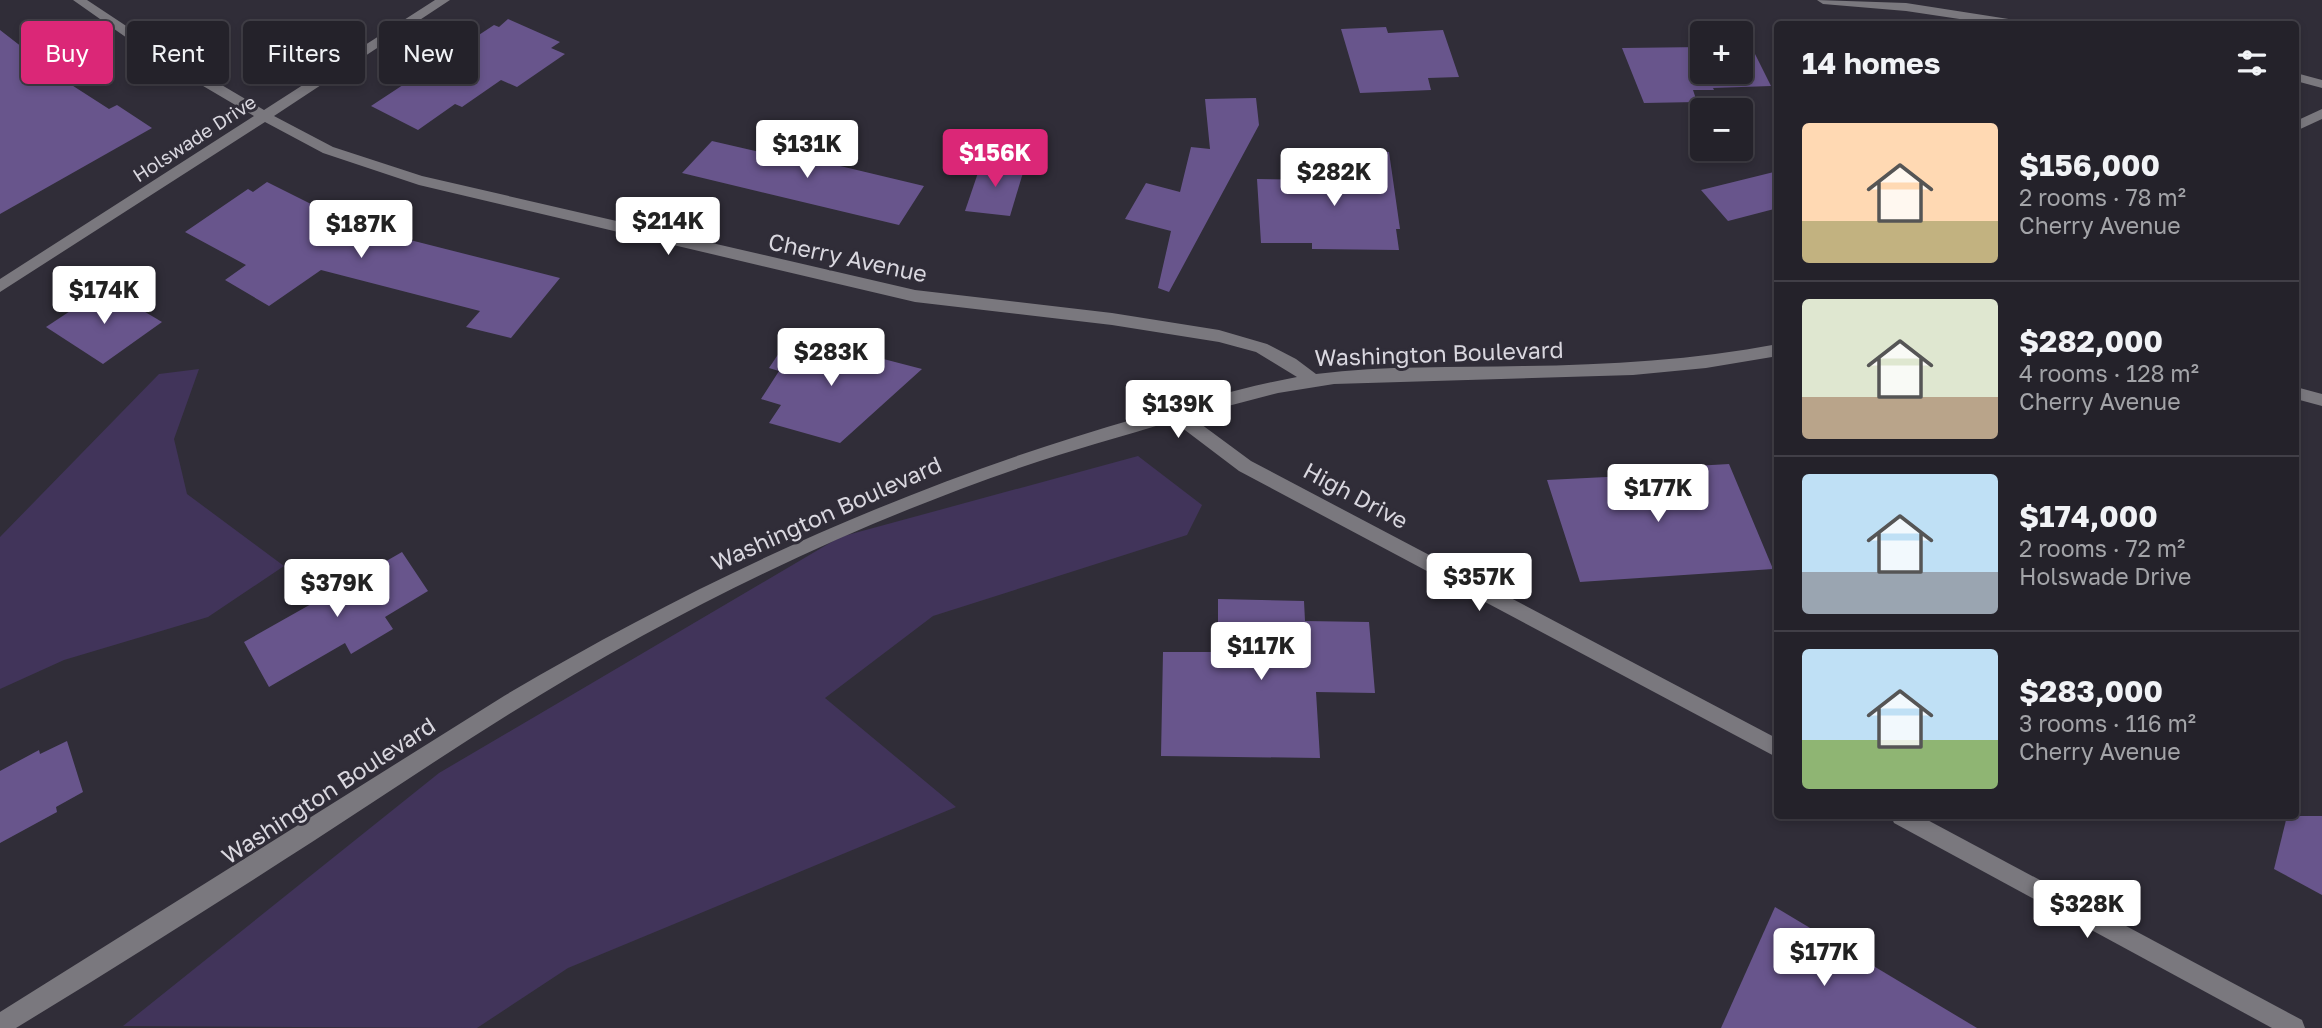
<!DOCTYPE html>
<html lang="en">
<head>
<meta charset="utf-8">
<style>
	body { margin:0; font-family:"Golos Text",sans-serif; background:#2c2a32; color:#f1f3f6; height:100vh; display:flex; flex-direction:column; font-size:26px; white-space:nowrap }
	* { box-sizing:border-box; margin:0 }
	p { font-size:23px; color:#a3a4a8 }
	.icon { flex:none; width:38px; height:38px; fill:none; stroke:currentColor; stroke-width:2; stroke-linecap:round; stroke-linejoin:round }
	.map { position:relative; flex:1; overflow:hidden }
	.drawer { position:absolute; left:1774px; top:21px; width:525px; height:798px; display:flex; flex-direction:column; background:#24222a; border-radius:7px; box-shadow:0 4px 10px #0003,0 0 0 2px #413f47 }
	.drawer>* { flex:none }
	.guide { position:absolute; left:21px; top:21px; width:665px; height:63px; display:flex; gap:14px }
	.buttons { position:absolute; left:1690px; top:21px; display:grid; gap:14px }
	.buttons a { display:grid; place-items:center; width:63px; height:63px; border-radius:7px; background:#24222a; box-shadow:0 4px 10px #0003,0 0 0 2px #413f47; font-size:35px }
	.price { position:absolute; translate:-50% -60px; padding:0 16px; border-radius:7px; background:#fff; color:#222; font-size:23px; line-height:46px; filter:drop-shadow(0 2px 4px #0008) }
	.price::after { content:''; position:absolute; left:50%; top:42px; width:21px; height:16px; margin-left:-10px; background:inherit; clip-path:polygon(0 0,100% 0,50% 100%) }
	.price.selected { background:#db2777; color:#fff }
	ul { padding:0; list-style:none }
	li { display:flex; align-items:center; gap:21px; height:175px; padding:0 28px }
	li+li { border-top:2px solid #413f47 }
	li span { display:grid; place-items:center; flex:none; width:196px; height:140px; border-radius:7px; color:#555 }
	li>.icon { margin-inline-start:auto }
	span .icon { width:84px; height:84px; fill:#fffc; stroke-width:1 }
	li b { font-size:30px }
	h2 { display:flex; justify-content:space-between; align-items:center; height:84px; padding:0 28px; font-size:30px }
	.tag { padding:0 24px; border-radius:7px; background:#24222a; box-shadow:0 4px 10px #0003,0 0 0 2px #413f47; font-size:24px; line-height:63px }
	.tag.selected { background:#db2777; color:#fff }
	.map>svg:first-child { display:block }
	.green { fill:#41345a }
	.building { fill:#68558c }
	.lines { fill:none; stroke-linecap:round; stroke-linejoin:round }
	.minor { fill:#7a787e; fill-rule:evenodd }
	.labels { text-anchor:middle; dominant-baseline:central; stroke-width:6; stroke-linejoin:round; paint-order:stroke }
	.far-street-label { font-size:19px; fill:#d9d7df; stroke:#302d38 }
	.street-label { font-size:23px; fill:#d9d7df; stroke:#302d38 }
</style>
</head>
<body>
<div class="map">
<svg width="2322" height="1028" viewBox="0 0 2322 1028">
	<rect width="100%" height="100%" fill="#302d38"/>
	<g class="green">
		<path d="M199,369L174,439L187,494L284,566L208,617L64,660L0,689V537L159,374Z"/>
		<path d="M1138,456L1202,505L1187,535L933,616L825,698L956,807L568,968L477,1028L123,1026L439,773L840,537Z"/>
	</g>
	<g class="building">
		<path d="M508,19L560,42L551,48L565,54L517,87L501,80L462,107L455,104L418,130L371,106L494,25L499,27Z"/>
		<path d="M1386,27L1388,33L1443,30L1459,77L1428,78L1431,90L1360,93L1341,29Z"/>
		<path d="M0,30L67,82L109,109L117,105L152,128L0,214Z"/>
		<path d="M1741,46H1751L1771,86L1713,88L1714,90H1693L1697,102L1644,103L1622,48L1703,47V72H1741Z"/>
		<path d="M1256,98L1259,125L1169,292L1158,288L1171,231L1125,219L1146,183L1180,192L1191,147L1210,149L1205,99Z"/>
		<path d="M712,141L764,153L771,144L839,161L836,165L924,186L899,225L682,173Z"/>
		<path d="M1344,151L1389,152L1400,229H1396L1399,250L1312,249V243H1261L1257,179L1347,180Z"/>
		<path d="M982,161L1025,166L1010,216L965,211Z"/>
		<path d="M1778,171V208L1728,221L1701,190Z"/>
		<path d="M267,182L349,223L347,224L560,278L511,338L466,327L480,311L321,270L269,306L225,280L246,265L185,232L248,189L253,192Z"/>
		<path d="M105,288L162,322L103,364L46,327Z"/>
		<path d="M791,335L922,369L840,443L769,423L781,405L761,399L779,371L769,368Z"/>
		<path d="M1729,464L1773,569L1580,582L1547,480L1646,475L1643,469Z"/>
		<path d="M402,552L428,591L385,617L393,629L351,654L345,643L269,687L244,642L336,590L331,582L365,563L369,571Z"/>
		<path d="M1218,599L1304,601L1305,621L1369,622L1375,693L1316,692L1320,758L1161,756L1163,652H1218Z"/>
		<path d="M67,741L83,792L56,807L57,812L0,843V771L39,750L40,754Z"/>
		<path d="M2287,816H2322V895L2274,869Z"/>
		<path d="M1775,907L1977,1028H1721Z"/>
	</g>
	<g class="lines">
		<g class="minor">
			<path d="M73,0H87L164,51L264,110L435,0H450L274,116L333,147L422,176L915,290L1112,313L1219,330L1267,344L1296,359L1316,374C1385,365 1454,368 1523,366C1609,365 1694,360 1778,344V356L1706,368L1633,375L1334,384L1278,393L1190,416L1251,461L1778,739V758L1239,471L1173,421C1123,436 1072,450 1022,467C891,512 764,569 642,636C528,698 421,771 312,842C214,905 116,967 16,1028H0V1012L504,696C704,577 914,482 1138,418C1191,403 1243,387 1297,377L1256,352L1219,342L1112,325L915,302L419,185L323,153L265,122L0,292V279L254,116L154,57Z"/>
			<path d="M1817,0L1906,3L2015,20L2021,24H1993L1906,11L1823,4Z"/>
			<path d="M2296,73L2322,80V88L2296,81Z"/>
			<path d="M2322,109V119L2296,131V121Z"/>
			<path d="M2296,387L2322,394V406L2296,399Z"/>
			<path d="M1891,816H1920L2302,1020L2305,1028H2272L1894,823Z"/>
		</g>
	</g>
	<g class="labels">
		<g class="far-street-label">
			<text transform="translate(194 138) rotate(-33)">Holswade Drive</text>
		</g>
		<g class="street-label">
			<text transform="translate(848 257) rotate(12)">Cherry Avenue</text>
			<text transform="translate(1439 353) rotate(-2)">Washington Boulevard</text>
			<text transform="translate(1356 495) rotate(28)">High Drive</text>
			<text transform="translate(826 513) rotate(-24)">Washington Boulevard</text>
			<text transform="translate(328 790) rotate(-33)">Washington Boulevard</text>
		</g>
	</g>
</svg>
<div class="buttons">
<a>+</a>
<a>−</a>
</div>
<b class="price" style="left:807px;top:180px">$131K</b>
<b class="price selected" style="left:995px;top:189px">$156K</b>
<b class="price" style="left:1334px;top:208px">$282K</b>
<b class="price" style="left:668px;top:257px">$214K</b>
<b class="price" style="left:361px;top:260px">$187K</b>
<b class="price" style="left:104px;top:326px">$174K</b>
<b class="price" style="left:831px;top:388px">$283K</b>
<b class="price" style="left:1178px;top:440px">$139K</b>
<b class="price" style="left:1658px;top:524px">$177K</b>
<b class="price" style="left:1479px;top:613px">$357K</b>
<b class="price" style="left:337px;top:619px">$379K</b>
<b class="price" style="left:1261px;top:682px">$117K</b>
<b class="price" style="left:2087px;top:940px">$328K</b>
<b class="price" style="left:1824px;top:988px">$177K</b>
<div class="guide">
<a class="tag selected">Buy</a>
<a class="tag">Rent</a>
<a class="tag">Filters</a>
<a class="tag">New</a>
</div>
<section class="drawer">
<h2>14 homes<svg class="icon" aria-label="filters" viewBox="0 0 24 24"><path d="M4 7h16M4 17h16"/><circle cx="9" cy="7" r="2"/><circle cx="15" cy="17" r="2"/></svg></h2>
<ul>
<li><span style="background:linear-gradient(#ffd9b3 70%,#c2b280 0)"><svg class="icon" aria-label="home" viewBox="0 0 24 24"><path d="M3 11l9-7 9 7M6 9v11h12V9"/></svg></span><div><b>$156,000</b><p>2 rooms · 78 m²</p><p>Cherry Avenue</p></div></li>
<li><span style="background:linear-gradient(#dfe7d0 70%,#b9a48a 0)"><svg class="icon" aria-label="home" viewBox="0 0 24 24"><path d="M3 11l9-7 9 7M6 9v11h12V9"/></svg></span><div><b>$282,000</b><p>4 rooms · 128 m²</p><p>Cherry Avenue</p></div></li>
<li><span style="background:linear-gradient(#bfe0f5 70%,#9aa5b1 0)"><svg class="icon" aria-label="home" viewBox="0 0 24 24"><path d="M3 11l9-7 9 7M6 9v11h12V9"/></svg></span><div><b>$174,000</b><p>2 rooms · 72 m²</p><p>Holswade Drive</p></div></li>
<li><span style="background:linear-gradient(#bfe0f5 65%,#8fb573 0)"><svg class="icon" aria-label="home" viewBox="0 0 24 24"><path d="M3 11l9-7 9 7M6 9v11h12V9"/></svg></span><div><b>$283,000</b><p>3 rooms · 116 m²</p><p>Cherry Avenue</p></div></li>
</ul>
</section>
</div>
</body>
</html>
